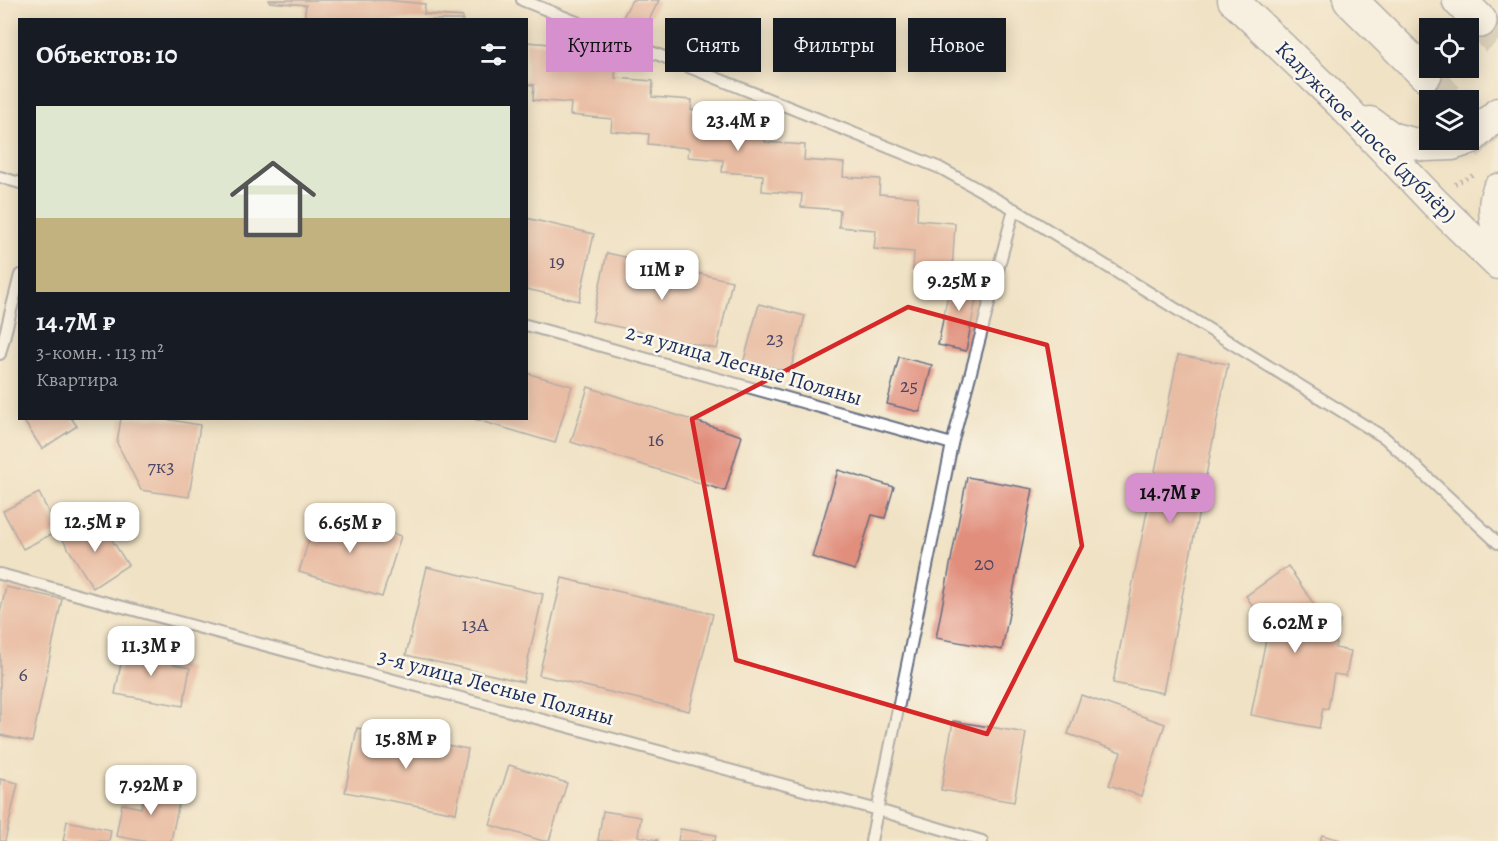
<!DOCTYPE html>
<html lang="ru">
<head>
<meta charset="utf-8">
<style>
	body { margin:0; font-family:Alegreya,serif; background:#20242c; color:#f1f3f6; height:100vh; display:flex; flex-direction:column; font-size:22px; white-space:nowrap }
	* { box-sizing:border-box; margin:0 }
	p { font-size:20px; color:#9ea1a6 }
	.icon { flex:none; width:33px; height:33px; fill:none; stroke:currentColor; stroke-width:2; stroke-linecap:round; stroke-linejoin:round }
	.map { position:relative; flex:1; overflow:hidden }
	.side { position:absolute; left:18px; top:18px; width:510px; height:402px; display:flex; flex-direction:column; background:#171b24; border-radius:0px; box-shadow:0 3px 15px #0003 }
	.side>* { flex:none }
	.hud { position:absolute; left:546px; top:18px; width:570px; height:54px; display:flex; gap:12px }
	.controls { position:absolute; left:1419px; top:18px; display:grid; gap:12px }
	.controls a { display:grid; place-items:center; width:60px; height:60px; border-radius:0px; background:#171b24; box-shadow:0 3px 15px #0003; font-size:30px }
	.price { position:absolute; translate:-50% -51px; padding:0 14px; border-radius:12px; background:#fff; color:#222; font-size:20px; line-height:39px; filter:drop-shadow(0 2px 3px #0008) }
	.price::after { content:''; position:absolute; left:50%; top:36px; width:18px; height:14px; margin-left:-9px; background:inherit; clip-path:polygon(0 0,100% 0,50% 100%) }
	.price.on { background:#d690ce; color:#111 }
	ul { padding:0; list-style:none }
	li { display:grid; align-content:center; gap:12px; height:318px; padding:0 18px }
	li+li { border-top:2px solid #363941 }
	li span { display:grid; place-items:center; height:186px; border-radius:0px; color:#555 }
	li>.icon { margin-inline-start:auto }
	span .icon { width:108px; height:108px; fill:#fffc; stroke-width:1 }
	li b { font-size:26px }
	h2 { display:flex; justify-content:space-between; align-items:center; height:72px; padding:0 18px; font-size:26px }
	.pill { padding:0 21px; border-radius:0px; background:#171b24; box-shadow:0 3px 15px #0003; font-size:21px; line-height:54px }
	.pill.on { background:#d690ce; color:#111 }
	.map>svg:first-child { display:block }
	.building { fill:#e18e7c }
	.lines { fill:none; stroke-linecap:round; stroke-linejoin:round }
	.highway-tunnel { stroke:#c5beb0; stroke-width:33; stroke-dasharray:33 16; stroke-linecap:butt }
	.lane-casing { stroke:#666e82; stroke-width:14 }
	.secondary-casing { stroke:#666e82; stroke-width:33 }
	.highway-casing { stroke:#666e82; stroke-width:36 }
	.path { stroke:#666e82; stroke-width:4; stroke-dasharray:1.5 4.5; stroke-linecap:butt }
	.lane { stroke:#fff; stroke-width:10 }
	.secondary { stroke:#fff; stroke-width:30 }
	.highway { stroke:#fff; stroke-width:33 }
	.marked { fill:none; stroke:#d62828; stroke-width:4.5; stroke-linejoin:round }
	.labels { text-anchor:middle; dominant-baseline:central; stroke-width:5; stroke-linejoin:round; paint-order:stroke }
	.number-label { font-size:20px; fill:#4c4766 }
	.street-label { font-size:22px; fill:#1b2f5e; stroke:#fbf7ec }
</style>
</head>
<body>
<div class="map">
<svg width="1498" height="841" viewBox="0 0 1498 841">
	<rect width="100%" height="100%" fill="#fbf7ec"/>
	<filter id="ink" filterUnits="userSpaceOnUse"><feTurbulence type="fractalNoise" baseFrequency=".0167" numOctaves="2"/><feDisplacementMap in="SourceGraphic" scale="12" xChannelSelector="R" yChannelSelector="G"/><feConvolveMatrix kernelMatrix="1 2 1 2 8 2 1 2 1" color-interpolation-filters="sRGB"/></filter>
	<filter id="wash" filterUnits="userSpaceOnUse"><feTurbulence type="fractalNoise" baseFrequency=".008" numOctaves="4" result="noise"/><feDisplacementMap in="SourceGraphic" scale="24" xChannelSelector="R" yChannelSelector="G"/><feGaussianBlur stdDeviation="1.35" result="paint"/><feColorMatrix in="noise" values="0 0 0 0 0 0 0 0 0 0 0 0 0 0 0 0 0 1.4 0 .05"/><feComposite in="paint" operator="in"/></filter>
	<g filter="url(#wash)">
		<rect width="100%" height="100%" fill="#f0e2c4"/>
		<g id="blocks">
			<g class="building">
				<path d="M269,0H386L425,4L424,14L463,17V20H304L306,5L269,2Z"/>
				<path d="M632,0H659L644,30L622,19Z"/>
				<path d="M526,42L575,46L574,62L616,65L615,78L653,81L652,97L692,100L691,110L727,113L726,124L767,127L765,142L805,145L804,160L844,163L843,177L880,179L879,194L918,197L917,220L955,223L952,273L913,270L914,252L874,249L876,230L839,227L840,210L801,207L802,194L762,191L763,175L722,172L723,160L688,157L689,148L648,144L649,134L611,131L612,119L570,115L571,103L533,100L534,85L526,84Z"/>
				<path d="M526,218L594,234L579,301L526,289Z"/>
				<path d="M607,253L732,281L717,349L592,321Z"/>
				<path d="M952,273L980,278L966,351L938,345Z"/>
				<path d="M759,304L805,316L790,372L744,360Z"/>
				<path d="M1178,355L1228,364L1163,693L1113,683Z"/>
				<path d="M899,357L932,365L920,412L887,404Z"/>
				<path d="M526,373L572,386L555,443L474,419L526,418Z"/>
				<path d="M588,387L742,436L725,491L571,442Z"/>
				<path d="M22,418H71L77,426L42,449Z"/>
				<path d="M121,418H160L200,425L189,497L141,490L117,443Z"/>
				<path d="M838,470L894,487L885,518L872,515L855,570L812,557Z"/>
				<path d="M967,477L1033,489L1002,650L936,638Z"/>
				<path d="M39,493L58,531L23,549L3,511Z"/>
				<path d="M318,510L401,536L382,597L299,572Z"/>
				<path d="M98,518L128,565L93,588L63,540Z"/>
				<path d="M1288,566L1317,609L1308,615L1340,621L1335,648L1351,651L1346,676L1334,674L1328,709L1323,708L1319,728L1251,715L1268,629L1246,596Z"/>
				<path d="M427,567L543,594L523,682L406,655Z"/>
				<path d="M562,578L713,614L689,711L539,675Z"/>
				<path d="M6,587L62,599L32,742L0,735V613Z"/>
				<path d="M125,643L141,646L139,652L174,659L173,664L190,668L183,706L115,694Z"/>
				<path d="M1081,695L1165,724L1141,796L1109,785L1121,752L1068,734Z"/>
				<path d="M953,721L1026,733L1014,802L941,790Z"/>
				<path d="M357,728L468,749L456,813L345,792Z"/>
				<path d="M509,765L567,783L549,841H543L490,825Z"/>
				<path d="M0,779L18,783L5,841H0Z"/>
				<path d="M146,785L181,792L171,841H142L116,836L122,804L141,808Z"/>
				<path d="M603,811L641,817L638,836L658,840V841H598Z"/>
				<path d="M67,821L111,830L109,841H63Z"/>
				<path d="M680,829L716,835L715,841H678Z"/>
				<path d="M1322,835L1341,840V841H1320Z"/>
			</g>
		</g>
	</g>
	<g filter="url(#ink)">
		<use href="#blocks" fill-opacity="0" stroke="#666e82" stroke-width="1.5"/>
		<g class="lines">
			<g class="highway-tunnel">
				<path d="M1480,21L1498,41"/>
				<path d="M1425,74L1449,100"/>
				<path d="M1468,122L1498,154"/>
			</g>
			<defs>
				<g id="lane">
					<path d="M522,0L940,168L1014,209L1385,438L1498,543"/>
					<path d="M0,177L20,183"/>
					<path d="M526,325L952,444"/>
					<path d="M0,354L20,275"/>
					<path d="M0,574L878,810L982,841"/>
					<path d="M871,841L952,444L1014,209"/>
				</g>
				<g id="secondary">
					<path d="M1233,0L1340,103L1434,202L1498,264"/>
					<path d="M1370,122L1393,138L1425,146L1452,145L1467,140"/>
					<path d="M1468,139L1472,138L1498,113"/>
					<path d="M1498,189C1491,205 1495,221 1498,237"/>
				</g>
				<g id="highway">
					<path d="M1350,0L1425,74"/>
					<path d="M1459,0L1480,21"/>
				</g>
			</defs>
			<use href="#lane" class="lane-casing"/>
			<use href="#secondary" class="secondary-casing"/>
			<use href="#highway" class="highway-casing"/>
			<path class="path" d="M1455,184L1471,176L1474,173"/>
			<use href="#lane" class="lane"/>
			<use href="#secondary" class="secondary"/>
			<use href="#highway" class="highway"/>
		</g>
	</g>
	<path d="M0 0H1498V841H0ZM908,307L1047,345L1082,546L987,734L736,660L692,419Z" fill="#f0e2c4" fill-opacity=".55" fill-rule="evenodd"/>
	<path class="marked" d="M908,307L1047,345L1082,546L987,734L736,660L692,419Z"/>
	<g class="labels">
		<g class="number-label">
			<text x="557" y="261">19</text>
			<text x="775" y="338">23</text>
			<text x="909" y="385">25</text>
			<text x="656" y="439">16</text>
			<text x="161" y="466">7к3</text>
			<text x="984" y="563">20</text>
			<text x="475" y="624">13А</text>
			<text x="23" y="674">6</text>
		</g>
		<g class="street-label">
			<text transform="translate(1366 132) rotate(45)">Калужское шоссе (дублёр)</text>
			<text transform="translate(744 365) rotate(16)">2-я улица Лесные Поляны</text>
			<text transform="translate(496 687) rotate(15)">3-я улица Лесные Поляны</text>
		</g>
	</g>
</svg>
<div class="controls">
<a><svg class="icon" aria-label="locate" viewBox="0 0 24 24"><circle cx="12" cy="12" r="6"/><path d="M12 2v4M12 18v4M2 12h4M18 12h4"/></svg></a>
<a><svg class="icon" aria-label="layers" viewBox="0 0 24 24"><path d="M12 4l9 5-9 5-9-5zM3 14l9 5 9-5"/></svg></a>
</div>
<b class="price" style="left:738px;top:152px">23.4M ₽</b>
<b class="price" style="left:662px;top:301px">11M ₽</b>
<b class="price" style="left:959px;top:312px">9.25M ₽</b>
<b class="price on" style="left:1170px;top:524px">14.7M ₽</b>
<b class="price" style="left:95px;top:553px">12.5M ₽</b>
<b class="price" style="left:350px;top:554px">6.65M ₽</b>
<b class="price" style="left:1295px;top:654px">6.02M ₽</b>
<b class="price" style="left:151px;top:677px">11.3M ₽</b>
<b class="price" style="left:406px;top:770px">15.8M ₽</b>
<b class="price" style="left:151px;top:816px">7.92M ₽</b>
<div class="hud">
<a class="pill on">Купить</a>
<a class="pill">Снять</a>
<a class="pill">Фильтры</a>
<a class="pill">Новое</a>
</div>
<section class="side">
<h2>Объектов: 10<svg class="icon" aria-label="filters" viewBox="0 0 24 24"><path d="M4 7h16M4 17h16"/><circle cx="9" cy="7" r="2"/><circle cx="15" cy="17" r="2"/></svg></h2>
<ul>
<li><span style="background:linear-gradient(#dfe7d0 60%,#c2b280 0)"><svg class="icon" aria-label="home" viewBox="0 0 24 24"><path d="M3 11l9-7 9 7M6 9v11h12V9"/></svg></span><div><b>14.7M ₽</b><p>3-комн. · 113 m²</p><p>Квартира</p></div></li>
</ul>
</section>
</div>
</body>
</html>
